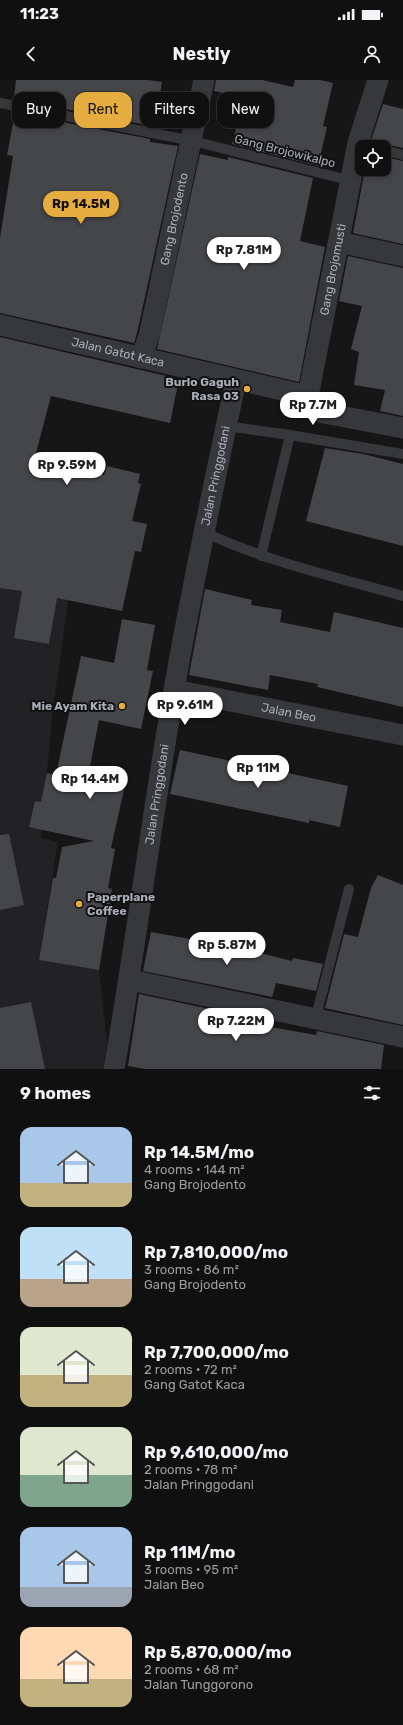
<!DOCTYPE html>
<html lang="en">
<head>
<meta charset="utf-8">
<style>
	body { margin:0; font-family:Rubik,sans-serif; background:#1e1e1f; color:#f1f3f6; height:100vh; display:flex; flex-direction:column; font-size:15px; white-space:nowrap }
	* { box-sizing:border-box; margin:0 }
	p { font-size:13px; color:#9c9d9f }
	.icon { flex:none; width:22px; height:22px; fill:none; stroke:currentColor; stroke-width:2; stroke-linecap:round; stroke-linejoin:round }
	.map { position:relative; height:989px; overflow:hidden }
	.details { display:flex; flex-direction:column; background:#101011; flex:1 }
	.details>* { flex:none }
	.guide { position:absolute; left:12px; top:12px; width:379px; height:36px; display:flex; gap:8px }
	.controls { position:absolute; left:355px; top:60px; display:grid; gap:8px }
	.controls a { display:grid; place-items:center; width:36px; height:36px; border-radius:8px; background:#101011; box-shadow:0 2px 6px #0003,0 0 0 1px #303031; font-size:20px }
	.price { position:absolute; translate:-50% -34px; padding:0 9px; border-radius:14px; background:#fff; color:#222; font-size:13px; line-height:26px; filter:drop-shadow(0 1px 2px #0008) }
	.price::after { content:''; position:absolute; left:50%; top:24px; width:12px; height:9px; margin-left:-6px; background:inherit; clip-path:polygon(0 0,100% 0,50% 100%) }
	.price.active { background:#e5ac3f; color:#111 }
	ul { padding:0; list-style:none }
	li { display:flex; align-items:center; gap:12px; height:100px; padding:0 20px }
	li span { display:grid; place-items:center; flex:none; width:112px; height:80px; border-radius:12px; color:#555 }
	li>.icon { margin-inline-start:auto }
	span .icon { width:48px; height:48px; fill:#fffc; stroke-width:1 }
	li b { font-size:17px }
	h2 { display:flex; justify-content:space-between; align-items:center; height:48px; padding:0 20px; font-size:17px }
	.tag { padding:0 14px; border-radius:12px; background:#101011; box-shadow:0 2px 6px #0003,0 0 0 1px #303031; font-size:14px; line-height:36px }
	.tag.active { background:#e5ac3f; color:#111 }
	.status { display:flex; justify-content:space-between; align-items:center; height:28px; padding:0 20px; background:#101011; direction:ltr }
	.status svg { height:11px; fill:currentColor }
	header { display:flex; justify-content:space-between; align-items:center; height:52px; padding:0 20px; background:#101011; font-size:18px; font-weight:700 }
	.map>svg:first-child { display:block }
	.built { fill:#222224 }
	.building { fill:#45464a }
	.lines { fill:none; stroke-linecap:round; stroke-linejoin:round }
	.service { stroke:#37383c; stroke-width:10 }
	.minor { stroke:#37383c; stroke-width:21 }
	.poi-dot { fill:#e5ac3f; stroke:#111112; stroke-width:1.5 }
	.labels { text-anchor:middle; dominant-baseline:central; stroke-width:4; stroke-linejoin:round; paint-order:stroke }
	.street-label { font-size:12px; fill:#a8adb6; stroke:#111112 }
	.poi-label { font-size:12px; font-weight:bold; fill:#a8adb6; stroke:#111112; text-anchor:end }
</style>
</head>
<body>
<div class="status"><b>11:23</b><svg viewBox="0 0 49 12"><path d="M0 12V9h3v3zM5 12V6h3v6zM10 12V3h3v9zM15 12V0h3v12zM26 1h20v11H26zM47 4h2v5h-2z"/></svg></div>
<header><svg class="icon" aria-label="back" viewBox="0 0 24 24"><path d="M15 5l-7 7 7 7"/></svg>Nestly<svg class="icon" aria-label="person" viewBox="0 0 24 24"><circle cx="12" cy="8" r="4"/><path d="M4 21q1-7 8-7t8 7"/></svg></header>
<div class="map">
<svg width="403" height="989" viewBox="0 0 403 989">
	<rect width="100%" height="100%" fill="#161617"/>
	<path class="built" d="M0,442L77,456L52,637L41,758L58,762L39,880L99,890L107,963L103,989H0Z"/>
	<g class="building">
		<path d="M16,0H148L162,2L159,21H155L152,46L14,19Z"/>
		<path d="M216,0H262L293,7L295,0H320L333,3L323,46L327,47L318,86L232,64L244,18L214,11Z"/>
		<path d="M383,24L403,29V68L385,64L378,67H369Z"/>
		<path d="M15,33L150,59V62L178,66L137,253L134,263L0,233V158L13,76L7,75Z"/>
		<path d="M200,74L228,80V77L313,98L300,161L325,167L299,302L157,269Z"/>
		<path d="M384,77L403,81V164L353,153L365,89H384Z"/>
		<path d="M348,176L403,188V336L380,331L385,310L354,305L359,272L351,269L362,226L339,221Z"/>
		<path d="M0,257L179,299L170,343L51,316L32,388L69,397L72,387L104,395L107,386L140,394L138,403L141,404L132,441L147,444L141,472L135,471L122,531L57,518L49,564L14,558L22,511L0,508Z"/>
		<path d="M325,368L363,374L403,384V466L306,441Z"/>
		<path d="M205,509L252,520L251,525L282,530L280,542L330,552L334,532L403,548V627L317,607L318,604L270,595L268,610L189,595Z"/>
		<path d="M122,539L155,545L147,590L153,591L141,649L99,640L87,702L124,710L111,768L115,769L108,808L112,809L99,890L39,880L53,798H56L62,767L94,761L29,747L35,721L41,722L47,693L56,695L81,576L114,583Z"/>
		<path d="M180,670L348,706L340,747L309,740V743L170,714Z"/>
		<path d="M9,754L24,825L0,830V755Z"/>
		<path d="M378,795L403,805V945L325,928L344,854L358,857L371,808Z"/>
		<path d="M151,852L240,868L292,881L293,878L323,884L316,911L276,903L272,917L143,891Z"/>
		<path d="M139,914L266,941L265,946L316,955L317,951L384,965L381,989H145L128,986Z"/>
		<path d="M31,922L45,989H0V928Z"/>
	</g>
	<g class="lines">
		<g class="service">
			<path d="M0,23L193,61L352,101"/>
			<path d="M384,70L403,75"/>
			<path d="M226,346L290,355L403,374"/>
			<path d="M204,452C267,482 336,497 403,516"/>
			<path d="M261,476L290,355"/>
			<path d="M315,940L349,809"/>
		</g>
		<g class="minor">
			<path d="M339,162L403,176"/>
			<path id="s1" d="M0,245L308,316L313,327L324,333L403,348"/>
			<path id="s2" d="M141,278L149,256L204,0"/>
			<path id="s3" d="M308,316L358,63L378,0"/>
			<path id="s4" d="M174,610L403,655"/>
			<path d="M130,900L403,957"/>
			<path id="s5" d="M114,989C136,863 152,736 174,610C192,506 214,403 236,300"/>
		</g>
	</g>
	<g class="poi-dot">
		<circle cx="247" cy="309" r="4"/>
		<circle cx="122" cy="626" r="4"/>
		<circle cx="79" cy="824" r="4"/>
	</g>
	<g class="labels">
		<g class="street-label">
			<text transform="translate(285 71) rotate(14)">Gang Brojowikalpo</text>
			<text stroke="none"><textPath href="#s2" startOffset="143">Gang Brojodento</textPath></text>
			<text stroke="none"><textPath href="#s3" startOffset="129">Gang Brojomusti</textPath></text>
			<text stroke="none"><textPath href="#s1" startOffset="121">Jalan Gatot Kaca</textPath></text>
			<text stroke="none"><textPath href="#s5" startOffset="602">Jalan Pringgodani</textPath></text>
			<text stroke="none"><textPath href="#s4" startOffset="117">Jalan Beo</textPath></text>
			<text stroke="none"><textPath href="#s5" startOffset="278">Jalan Pringgodani</textPath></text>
		</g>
		<g class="poi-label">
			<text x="239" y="302">Burlo Gaguh<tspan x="239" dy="14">Rasa 03</tspan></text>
			<text x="114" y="626">Mie Ayam Kita</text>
			<text x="87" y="817" text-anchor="start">Paperplane<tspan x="87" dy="14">Coffee</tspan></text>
		</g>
	</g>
</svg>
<div class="controls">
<a><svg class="icon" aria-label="locate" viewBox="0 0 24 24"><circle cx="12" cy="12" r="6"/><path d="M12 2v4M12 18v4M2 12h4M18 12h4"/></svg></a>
</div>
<b class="price active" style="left:81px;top:145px">Rp 14.5M</b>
<b class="price" style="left:244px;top:191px">Rp 7.81M</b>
<b class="price" style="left:313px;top:346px">Rp 7.7M</b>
<b class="price" style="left:67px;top:406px">Rp 9.59M</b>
<b class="price" style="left:185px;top:646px">Rp 9.61M</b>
<b class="price" style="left:258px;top:709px">Rp 11M</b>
<b class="price" style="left:90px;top:720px">Rp 14.4M</b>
<b class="price" style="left:227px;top:886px">Rp 5.87M</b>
<b class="price" style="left:236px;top:962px">Rp 7.22M</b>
<div class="guide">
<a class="tag">Buy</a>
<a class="tag active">Rent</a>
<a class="tag">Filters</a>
<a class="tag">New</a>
</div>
</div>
<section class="details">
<h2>9 homes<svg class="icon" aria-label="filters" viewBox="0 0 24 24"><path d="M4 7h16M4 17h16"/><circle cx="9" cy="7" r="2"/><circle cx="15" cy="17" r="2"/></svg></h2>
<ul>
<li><span style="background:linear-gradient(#a9c7e8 70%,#c2b280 0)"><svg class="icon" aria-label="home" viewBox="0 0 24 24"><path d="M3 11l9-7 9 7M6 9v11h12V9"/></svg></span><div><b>Rp 14.5M/mo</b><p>4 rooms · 144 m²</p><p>Gang Brojodento</p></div></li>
<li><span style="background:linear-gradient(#bfe0f5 65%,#b9a48a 0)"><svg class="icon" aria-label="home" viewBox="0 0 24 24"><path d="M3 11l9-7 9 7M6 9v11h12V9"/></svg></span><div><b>Rp 7,810,000/mo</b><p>3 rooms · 86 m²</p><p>Gang Brojodento</p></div></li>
<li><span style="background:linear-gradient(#dfe7d0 60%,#c2b280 0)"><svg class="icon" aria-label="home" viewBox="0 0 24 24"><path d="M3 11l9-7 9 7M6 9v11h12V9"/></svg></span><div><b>Rp 7,700,000/mo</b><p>2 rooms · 72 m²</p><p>Gang Gatot Kaca</p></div></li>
<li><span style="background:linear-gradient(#dfe7d0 60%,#7fa58c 0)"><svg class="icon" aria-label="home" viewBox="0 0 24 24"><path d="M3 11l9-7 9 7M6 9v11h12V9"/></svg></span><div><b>Rp 9,610,000/mo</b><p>2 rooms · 78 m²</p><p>Jalan Pringgodani</p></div></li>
<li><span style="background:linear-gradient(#a9c7e8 75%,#9aa5b1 0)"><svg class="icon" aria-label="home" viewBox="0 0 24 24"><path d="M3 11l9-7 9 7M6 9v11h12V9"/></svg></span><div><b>Rp 11M/mo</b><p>3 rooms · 95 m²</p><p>Jalan Beo</p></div></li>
<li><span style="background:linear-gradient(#ffd9b3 65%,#c2b280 0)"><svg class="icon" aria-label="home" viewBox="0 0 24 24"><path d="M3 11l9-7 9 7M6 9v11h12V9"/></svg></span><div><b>Rp 5,870,000/mo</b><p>2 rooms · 68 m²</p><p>Jalan Tunggorono</p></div></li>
</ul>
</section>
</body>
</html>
